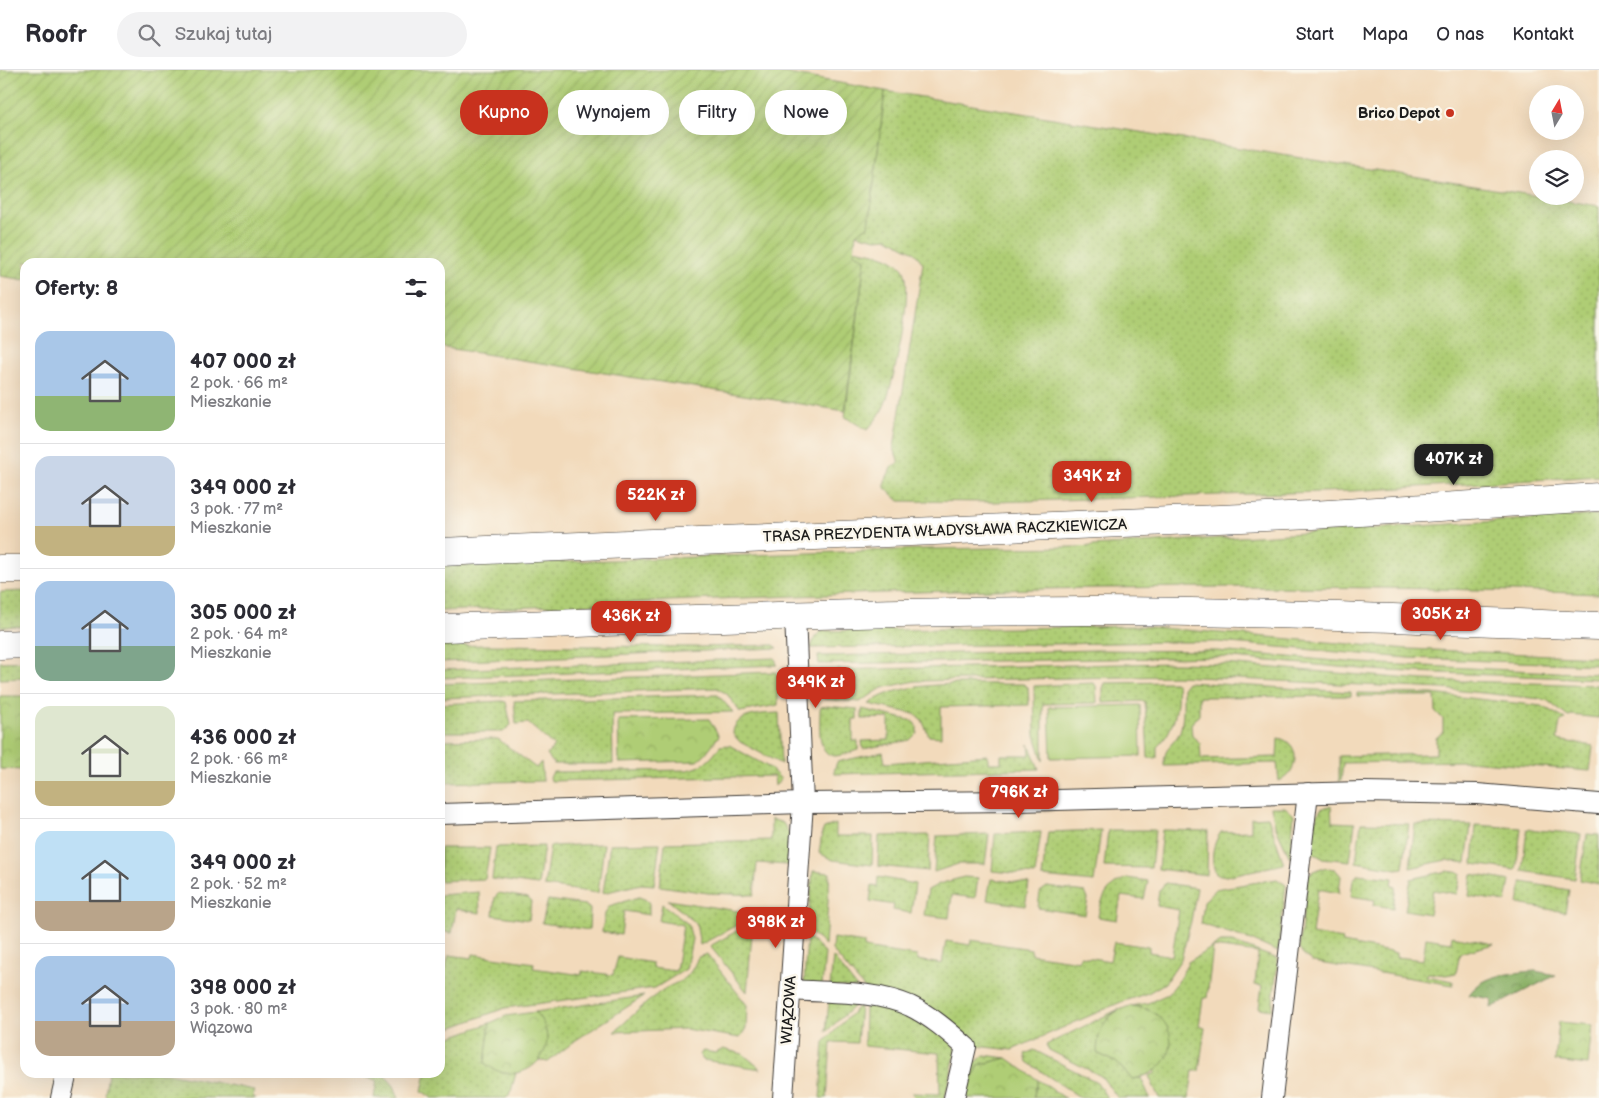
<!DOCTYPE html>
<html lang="pl">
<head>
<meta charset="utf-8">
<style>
	body { margin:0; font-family:"Balsamiq Sans",sans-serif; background:#f2f2f3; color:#2b2b33; height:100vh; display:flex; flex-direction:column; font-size:19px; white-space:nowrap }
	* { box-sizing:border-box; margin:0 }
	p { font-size:16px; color:#7c7c81 }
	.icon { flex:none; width:28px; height:28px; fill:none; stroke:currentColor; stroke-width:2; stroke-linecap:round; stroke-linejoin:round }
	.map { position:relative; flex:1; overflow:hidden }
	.side { position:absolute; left:20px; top:188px; width:425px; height:820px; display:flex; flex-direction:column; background:#fff; border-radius:15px; box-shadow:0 5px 20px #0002 }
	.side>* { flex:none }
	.top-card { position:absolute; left:460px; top:20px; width:475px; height:45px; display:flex; gap:10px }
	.needle { width:32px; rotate:10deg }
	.tools { position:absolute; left:1529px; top:15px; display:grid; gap:10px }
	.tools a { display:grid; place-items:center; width:55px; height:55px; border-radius:50%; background:#fff; box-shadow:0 5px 20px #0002; font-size:25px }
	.price { position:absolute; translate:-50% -42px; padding:0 11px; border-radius:10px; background:#c8321e; color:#fff; font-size:16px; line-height:32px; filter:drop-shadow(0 1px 2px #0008) }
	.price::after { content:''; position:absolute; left:50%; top:30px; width:15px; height:11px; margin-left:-8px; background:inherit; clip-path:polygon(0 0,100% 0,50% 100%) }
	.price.active { background:#222; color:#fff }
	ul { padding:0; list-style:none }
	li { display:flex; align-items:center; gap:15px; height:125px; padding:0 15px }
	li+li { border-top:1px solid #e1e1e2 }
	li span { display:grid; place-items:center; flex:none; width:140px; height:100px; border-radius:15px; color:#555 }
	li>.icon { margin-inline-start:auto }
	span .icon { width:60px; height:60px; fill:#fffc; stroke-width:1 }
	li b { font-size:21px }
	h2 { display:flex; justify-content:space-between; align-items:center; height:60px; padding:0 15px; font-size:21px }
	.chip { padding:0 18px; border-radius:22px; background:#fff; box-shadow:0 5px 20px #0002; font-size:18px; line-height:45px }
	.chip.active { background:#c8321e; color:#fff }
	header { display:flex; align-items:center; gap:30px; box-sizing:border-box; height:70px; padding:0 25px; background:#fff; border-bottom:1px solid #e1e1e2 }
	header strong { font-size:24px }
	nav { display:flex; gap:28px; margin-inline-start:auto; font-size:18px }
	.search { width:350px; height:45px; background:#f2f2f3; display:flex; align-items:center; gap:12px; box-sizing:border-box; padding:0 18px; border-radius:28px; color:#7c7c81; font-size:19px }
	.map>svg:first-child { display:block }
	.grass { fill:url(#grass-dots); stroke:#667448 }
	.forest { fill:url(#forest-crowns); stroke:#546641 }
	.park { fill:url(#park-crowns); stroke:#667448 }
	.garden { fill:url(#garden-furrows); stroke:#667448 }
	.pitch { fill:#afcd74; stroke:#667448 }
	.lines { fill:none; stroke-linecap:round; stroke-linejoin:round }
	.street-casing { stroke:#3c3834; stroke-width:22 }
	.secondary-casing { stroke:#3c3834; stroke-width:29 }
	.street { stroke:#fff; stroke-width:20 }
	.secondary { stroke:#fff; stroke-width:28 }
	.poi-dot { fill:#c8321e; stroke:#fbf7ec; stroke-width:2 }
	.labels { text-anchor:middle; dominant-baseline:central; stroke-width:5; stroke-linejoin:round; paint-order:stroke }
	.poi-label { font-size:15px; font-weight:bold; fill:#1c1c1c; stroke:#fbf7ec; text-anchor:end }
	.street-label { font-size:15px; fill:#1c1c1c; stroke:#fbf7ec }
</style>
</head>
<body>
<header>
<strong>Roofr</strong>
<div class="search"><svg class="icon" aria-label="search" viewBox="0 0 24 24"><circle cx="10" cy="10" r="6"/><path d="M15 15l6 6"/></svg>Szukaj tutaj</div>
<nav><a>Start</a><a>Mapa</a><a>O nas</a><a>Kontakt</a></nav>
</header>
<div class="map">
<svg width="1599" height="1028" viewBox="0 0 1599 1028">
	<defs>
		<pattern id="grass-dots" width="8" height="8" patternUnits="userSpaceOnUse" patternTransform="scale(1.25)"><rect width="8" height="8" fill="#afcd74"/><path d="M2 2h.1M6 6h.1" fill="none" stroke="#96af64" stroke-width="1.8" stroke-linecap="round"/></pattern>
		<pattern id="forest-crowns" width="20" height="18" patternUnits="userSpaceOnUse" patternTransform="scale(1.25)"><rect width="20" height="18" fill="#8bb066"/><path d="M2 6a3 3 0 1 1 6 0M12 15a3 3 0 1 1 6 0" fill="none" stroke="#718e53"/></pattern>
		<pattern id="park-crowns" width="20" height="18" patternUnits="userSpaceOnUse" patternTransform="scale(1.25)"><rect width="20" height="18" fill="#afcd74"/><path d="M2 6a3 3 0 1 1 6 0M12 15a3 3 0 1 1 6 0" fill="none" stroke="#96af64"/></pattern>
		<pattern id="garden-furrows" width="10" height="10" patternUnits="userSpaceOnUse" patternTransform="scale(1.25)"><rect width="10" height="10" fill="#afcd74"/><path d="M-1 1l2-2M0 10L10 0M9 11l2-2" fill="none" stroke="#96af64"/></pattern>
	</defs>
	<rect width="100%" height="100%" fill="#fbf7ec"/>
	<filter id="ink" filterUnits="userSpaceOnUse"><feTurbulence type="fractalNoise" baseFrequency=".02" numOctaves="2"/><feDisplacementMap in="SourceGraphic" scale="10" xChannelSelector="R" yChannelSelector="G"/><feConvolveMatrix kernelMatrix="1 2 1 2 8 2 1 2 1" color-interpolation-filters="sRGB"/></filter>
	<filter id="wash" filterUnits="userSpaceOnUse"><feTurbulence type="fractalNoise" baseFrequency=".0096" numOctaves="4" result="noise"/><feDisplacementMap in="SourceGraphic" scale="20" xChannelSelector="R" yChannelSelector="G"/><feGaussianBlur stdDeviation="1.12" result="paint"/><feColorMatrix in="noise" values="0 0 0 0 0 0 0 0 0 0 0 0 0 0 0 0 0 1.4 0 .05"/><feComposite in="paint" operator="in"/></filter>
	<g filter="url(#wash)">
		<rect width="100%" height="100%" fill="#f2dabb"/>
		<g class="grass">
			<path d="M885,21L1599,136V406L1351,421L993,432L899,431L885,418V411L892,396L899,393L894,378L923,193L914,182L888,168L876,169L856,164L869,155Z"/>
			<path d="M854,179C870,182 893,185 903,199C915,217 894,310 886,331C882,343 875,351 867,360L845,347L865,189L854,182Z"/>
			<path d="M1599,445V524C1331,513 1063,516 795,526C677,530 558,536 440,541V496L925,479L1076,477Z"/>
			<path d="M25,521V556L0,557V522Z"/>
			<path d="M1138,556L1409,579L1599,587V595L1408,588L1218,572H1175L811,578L815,567L822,561Z"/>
			<path d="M487,575L698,577L774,575L778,578L440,592V576Z"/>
			<path d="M1098,580L1217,581L1360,593L1599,604V609L1386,601L1221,587L819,594L818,586Z"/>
			<path d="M775,588L777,595L440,608V600Z"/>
			<path d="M25,591V608L0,609V592Z"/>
			<path d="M1176,593L1224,594L1424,610L1599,615V648L1571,645L1568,647L1548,631L1541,629L1443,619L1176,606L915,611L882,618L860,632L824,629L820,626V600Z"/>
			<path d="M775,602L778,605V635L740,642L727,624L717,618L440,628V614Z"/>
			<path d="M1187,612L1351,622V626L1199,627V645L1191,654L1192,666L1200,673L1201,689L1277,687L1278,668C1302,672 1299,703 1279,711L1277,693L1164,696C1164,672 1176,676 1181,658C1184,645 1183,630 1183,617Z"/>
			<path d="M1094,613L1096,616L1097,633L1043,634V691L1035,665L1034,616Z"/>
			<path d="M1105,613L1174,612L1177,614C1179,638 1174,661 1157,677V688H1148L1145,631L1103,633V618Z"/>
			<path d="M1023,614L1028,617L1029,635L941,637V667L929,666L922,650L915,644L869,634C900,608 983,615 1023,614Z"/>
			<path d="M1357,623L1432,624L1542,636L1565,649L1560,653L1557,670L1593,676L1590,701L1468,691L1343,693L1341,711H1339V686L1436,684V668L1443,662V649L1436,642L1435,626H1357Z"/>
			<path d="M718,625L733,642L612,644L613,694H554L547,685L554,676L528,653L516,654L514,631Z"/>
			<path d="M502,631L506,632L511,655L503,662H440V634Z"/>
			<path d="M827,636L857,639V649H853V671H858V680C851,682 841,686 834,686C816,684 820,652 820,640L821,637Z"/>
			<path d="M862,639L913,651L917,657V663L910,670L863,679L862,671L889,670V648L862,649Z"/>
			<path d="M779,643L781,694L740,672L733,664C733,643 764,644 779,643Z"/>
			<path d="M498,669L536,698L541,692L543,711L440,713V670Z"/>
			<path d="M1029,674L1039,699L835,704L834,701L837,692L883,682L885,693L988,685V693H1001V685H1030Z"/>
			<path d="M729,675L770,698L781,709L775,716L774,706L551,711L550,707L553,702L687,700C703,697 711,690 720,676Z"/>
			<path d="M1331,735L1332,752L1355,753L1350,791L1322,788L1311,782L1315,750L1321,739Z"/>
			<path d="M1271,737H1285L1294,745L1290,788L1275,755Z"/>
			<path d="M1268,747L1284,794L1226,806L1216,804C1210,789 1212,775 1221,762L1251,761V748Z"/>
			<path d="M771,749L783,753L789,763L788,795L757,793L754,825L708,823L660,816L665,773L771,770Z"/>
			<path d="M1361,753L1409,754L1403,798L1397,799L1356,792Z"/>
			<path d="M836,754V766H873L872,795L833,790L819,783L822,763L824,758Z"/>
			<path d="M1415,754L1471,755L1466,793L1446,790L1410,798Z"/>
			<path d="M1476,755L1521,758L1516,800L1473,794Z"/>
			<path d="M1527,759L1581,764L1575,809L1522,801Z"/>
			<path d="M1101,760L1094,812L1042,807L1048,762Z"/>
			<path d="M1108,760H1155L1151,798L1104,797Z"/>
			<path d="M1162,760L1208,761L1207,805L1158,799Z"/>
			<path d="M1041,762L1035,805L992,801L995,764Z"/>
			<path d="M989,764L985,794H958L934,802L937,766Z"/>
			<path d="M1587,764L1599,765V814L1580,810Z"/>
			<path d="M930,765L928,801L878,796L879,766Z"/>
			<path d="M660,773L654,815L641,814L603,823L610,774Z"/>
			<path d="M604,774L598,823L544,816L550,776Z"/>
			<path d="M544,776L538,815L492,809L496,777Z"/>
			<path d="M440,778H490L485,809L440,811Z"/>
			<path d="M1321,798L1335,799L1341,806L1339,823L1318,819L1312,864L1342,869L1343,873L1396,883V887L1423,890L1426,868L1451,872L1452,866L1494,874L1460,883L1456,903L1446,905L1428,903L1426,906L1453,911V915L1313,892L1303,885L1299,879L1308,804Z"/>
			<path d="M813,801L830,803L825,875L807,860Z"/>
			<path d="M1447,801L1461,803L1457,824L1433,820L1429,844L1405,840L1411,809Z"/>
			<path d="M1358,804L1393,808L1392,815L1396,816L1393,838L1374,835L1375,830L1351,826L1353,810Z"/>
			<path d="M1472,804L1510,811L1506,832L1469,826Z"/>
			<path d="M878,807L915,814L911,843L893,840L894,835L870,831L872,816L877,817Z"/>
			<path d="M964,807L978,808L975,828L952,825L949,848L924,845L928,820L939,814Z"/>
			<path d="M1127,808L1148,811L1144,829L1121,826L1117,850L1098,847C1101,828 1108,815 1127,808Z"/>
			<path d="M991,809L1029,814L1025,836L987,830Z"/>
			<path d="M1277,809L1286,815L1278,882L1251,870L1201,854L1204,832L1215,819Z"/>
			<path d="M1522,812L1569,820L1565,842L1518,834Z"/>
			<path d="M1165,813L1197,818L1191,851L1181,889L1165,913L1148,923L1121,932L1012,980L977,976L864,918L832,880L833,868L864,873V878L917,886V890L942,894L946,871L970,875L971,870L1031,879V884L1079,891L1080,886L1110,891L1114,872L1149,877V882L1172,886L1179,840L1157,836L1159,821Z"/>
			<path d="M1047,817L1085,822L1088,829L1085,845L1038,838L1040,822Z"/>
			<path d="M479,822L480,843L456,839L452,863L440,861V825Z"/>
			<path d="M499,823L528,828L531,831L529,850L493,845L495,827Z"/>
			<path d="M639,827L649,831V845L624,841L621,865L602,862L605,844L609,836Z"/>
			<path d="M548,830L585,835L590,839L589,860L542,853Z"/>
			<path d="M668,830L757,844L700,875L696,853Z"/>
			<path d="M662,834L688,854L692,869L686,899L655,918L505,938L440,962V907L443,908L449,885L472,888L473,884L534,893L533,898L582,905V901L613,905L618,887L652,893V898L676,901L683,855L659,851Z"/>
			<path d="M753,852L747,922L710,876Z"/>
			<path d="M807,866L825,883L822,916L804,914Z"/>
			<path d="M1221,872H1232L1278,889L1272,940L1259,938L1262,916L1255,915L1258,883L1213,877L1207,928H1203L1199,956L1205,958L1199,1001H1193L1189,1028H1159L1149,1006L1156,1003L1142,937L1130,936L1148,933L1168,924L1178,912L1188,892Z"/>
			<path d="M707,884L747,935L746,958L740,968L685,959L614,962C628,950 641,937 656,925C676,908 686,918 698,887Z"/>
			<path d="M833,887L857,918L830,916Z"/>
			<path d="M644,926L576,970L548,992L537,990L543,984L535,942Z"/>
			<path d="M829,931L857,933L826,962Z"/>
			<path d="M871,934L895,939L951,971L956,981L945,1028H915L912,1023L940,1024L939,983L864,976L865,938Z"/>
			<path d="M860,935L857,973L831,972L827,1028H820L824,972Z"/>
			<path d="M1119,939L1109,946L1097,983L1116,992L1132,1009L1141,1008L1150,1028H1118L1101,1006L1049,980L1046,975Z"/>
			<path d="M490,953L485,993L499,1000L516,1003L510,1025L506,1028H432L422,1021L426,1003L440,1002V971Z"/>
			<path d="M723,979L743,984L761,999L703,990L699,984L703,981L716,983Z"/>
			<path d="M1034,980L1097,1012L1107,1028H1081L1027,992L1025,984Z"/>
			<path d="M984,985L1007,988L979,995L964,1028L972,996Z"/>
			<path d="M167,1003L254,1020L253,1027L256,1028H108L105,1025L108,1003Z"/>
			<path d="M355,1003H383L394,1016L399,1028H374L377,1010L355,1005Z"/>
			<path d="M1038,1010L1065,1028H1033Z"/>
		</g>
		<path class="forest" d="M1535,901L1556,905L1491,938L1492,929L1469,925C1482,904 1513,903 1535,901Z"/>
		<g class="park">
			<path d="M25,626V700L0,699V626Z"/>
			<path d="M709,649L719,666L705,684L697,691L619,693L618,650Z"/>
			<path d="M1130,936C1183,939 1185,1002 1132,1009L1116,992L1097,983C1098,958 1106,943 1130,936Z"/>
			<path d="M535,942C570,979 520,1024 485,993L490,953L506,946Z"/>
			<path d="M1559,952L1592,955L1588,995L1555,991Z"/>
			<path d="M1007,988L1038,1010L1033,1028H964L979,995Z"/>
		</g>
		<path class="garden" d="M0,0H767L885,21L869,155L856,164L854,182L865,189L845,341L440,277V192H25V210L0,206Z"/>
		<path class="pitch" d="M1140,635L1141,686L1051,688L1049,637Z"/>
	</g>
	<g filter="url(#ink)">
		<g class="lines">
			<defs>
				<g id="street">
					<path d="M440,744L803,733L1018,731L1363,722L1477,724L1599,734"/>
					<path d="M791,920C830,923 873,920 910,936C931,946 949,962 966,977L954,1028"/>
					<path d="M61,1028L67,1002"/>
					<path d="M783,1028L803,733L795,546"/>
					<path d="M1272,1028L1308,723"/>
				</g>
				<g id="secondary">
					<path d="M440,482L1312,445L1599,427"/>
					<path d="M0,499H25"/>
					<path d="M440,558C657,550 875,541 1092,541C1261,541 1430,550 1599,556"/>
					<path d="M0,575L25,574"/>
				</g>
			</defs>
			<use href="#street" class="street-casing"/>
			<use href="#secondary" class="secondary-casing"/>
			<use href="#street" class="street"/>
			<use href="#secondary" class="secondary"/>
		</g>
	</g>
	<circle class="poi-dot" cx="1450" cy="43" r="5"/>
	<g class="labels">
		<g class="poi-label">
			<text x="1440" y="43">Brico Depot</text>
		</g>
		<g class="street-label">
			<text transform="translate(945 461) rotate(-2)">TRASA PREZYDENTA WŁADYSŁAWA RACZKIEWICZA</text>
			<text transform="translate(789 940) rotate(-86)">WIĄZOWA</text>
		</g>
	</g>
</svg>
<div class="tools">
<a><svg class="needle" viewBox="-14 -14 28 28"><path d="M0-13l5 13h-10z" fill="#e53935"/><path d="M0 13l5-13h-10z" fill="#7c7c81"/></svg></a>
<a><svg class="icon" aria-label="layers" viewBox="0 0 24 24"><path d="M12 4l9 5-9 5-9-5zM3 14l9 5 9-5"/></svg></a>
</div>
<b class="price active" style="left:1454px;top:416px">407K zł</b>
<b class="price" style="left:1092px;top:433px">349K zł</b>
<b class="price" style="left:656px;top:452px">522K zł</b>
<b class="price" style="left:1441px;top:571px">305K zł</b>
<b class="price" style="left:631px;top:573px">436K zł</b>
<b class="price" style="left:816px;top:639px">349K zł</b>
<b class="price" style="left:1019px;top:749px">796K zł</b>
<b class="price" style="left:776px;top:879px">398K zł</b>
<div class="top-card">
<a class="chip active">Kupno</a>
<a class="chip">Wynajem</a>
<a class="chip">Filtry</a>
<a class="chip">Nowe</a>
</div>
<section class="side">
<h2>Oferty: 8<svg class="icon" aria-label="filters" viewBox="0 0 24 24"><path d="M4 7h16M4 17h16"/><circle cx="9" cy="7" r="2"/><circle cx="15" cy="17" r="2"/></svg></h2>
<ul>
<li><span style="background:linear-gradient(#a9c7e8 65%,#8fb573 0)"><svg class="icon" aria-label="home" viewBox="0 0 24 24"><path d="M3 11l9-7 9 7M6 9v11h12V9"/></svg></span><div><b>407 000 zł</b><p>2 pok. · 66 m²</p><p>Mieszkanie</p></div></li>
<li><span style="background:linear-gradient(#c9d6e8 70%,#c2b280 0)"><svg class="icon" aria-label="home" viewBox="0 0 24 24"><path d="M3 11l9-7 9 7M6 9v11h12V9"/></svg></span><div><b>349 000 zł</b><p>3 pok. · 77 m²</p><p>Mieszkanie</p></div></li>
<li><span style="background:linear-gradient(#a9c7e8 65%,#7fa58c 0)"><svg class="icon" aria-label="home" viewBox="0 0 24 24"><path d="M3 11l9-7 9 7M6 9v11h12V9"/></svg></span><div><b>305 000 zł</b><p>2 pok. · 64 m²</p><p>Mieszkanie</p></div></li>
<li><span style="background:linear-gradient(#dfe7d0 75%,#c2b280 0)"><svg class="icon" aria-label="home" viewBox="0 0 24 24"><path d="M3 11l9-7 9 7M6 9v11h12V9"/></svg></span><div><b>436 000 zł</b><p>2 pok. · 66 m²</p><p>Mieszkanie</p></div></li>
<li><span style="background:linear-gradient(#bfe0f5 70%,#b9a48a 0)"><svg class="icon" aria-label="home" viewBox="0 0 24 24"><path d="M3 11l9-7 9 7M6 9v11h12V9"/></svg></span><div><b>349 000 zł</b><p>2 pok. · 52 m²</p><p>Mieszkanie</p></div></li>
<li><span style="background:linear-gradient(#a9c7e8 65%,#b9a48a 0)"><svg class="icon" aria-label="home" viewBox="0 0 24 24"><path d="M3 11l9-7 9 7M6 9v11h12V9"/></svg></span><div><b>398 000 zł</b><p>3 pok. · 80 m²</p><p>Wiązowa</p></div></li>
</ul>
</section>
</div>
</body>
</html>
